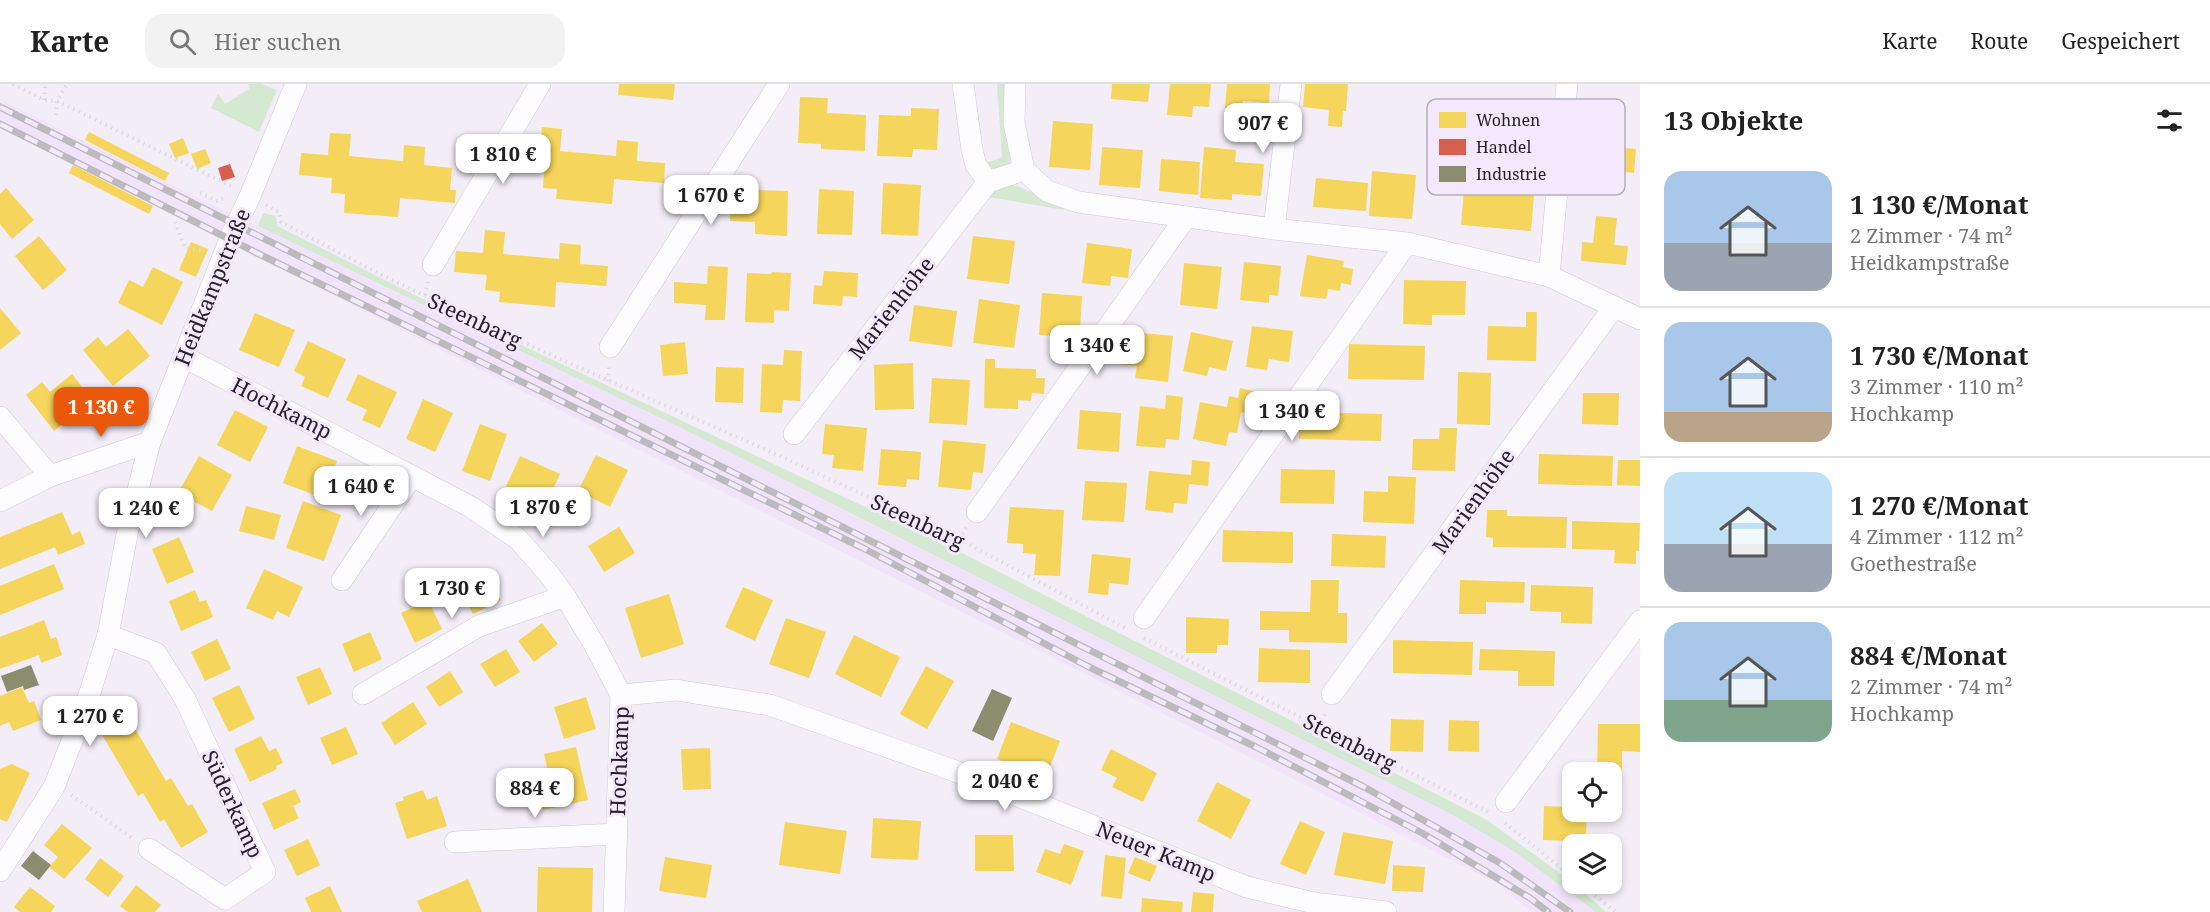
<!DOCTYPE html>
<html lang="de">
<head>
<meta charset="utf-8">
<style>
	body { margin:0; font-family:"Noto Serif",serif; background:#f2f2f2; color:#222; height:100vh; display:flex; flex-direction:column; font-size:22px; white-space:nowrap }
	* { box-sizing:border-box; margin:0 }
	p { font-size:20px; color:#767676 }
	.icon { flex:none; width:33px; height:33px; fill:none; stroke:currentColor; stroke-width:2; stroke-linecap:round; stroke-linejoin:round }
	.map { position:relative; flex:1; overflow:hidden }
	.side { display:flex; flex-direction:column; background:#fff; width:570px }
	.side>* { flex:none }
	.tools { position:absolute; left:1562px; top:678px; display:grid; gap:12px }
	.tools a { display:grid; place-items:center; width:60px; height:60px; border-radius:12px; background:#fff; box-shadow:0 3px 9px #0003; font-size:30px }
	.price { position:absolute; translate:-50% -51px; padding:0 14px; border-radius:12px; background:#fff; color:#222; font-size:20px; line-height:39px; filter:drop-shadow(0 2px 3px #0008) }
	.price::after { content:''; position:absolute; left:50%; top:36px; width:18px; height:14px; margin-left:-9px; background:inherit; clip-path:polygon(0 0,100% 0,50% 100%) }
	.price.on { background:#ea580c; color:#fff }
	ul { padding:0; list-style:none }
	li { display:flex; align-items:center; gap:18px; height:150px; padding:0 24px }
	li+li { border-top:2px solid #e0e0e0 }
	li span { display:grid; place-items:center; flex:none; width:168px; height:120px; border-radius:18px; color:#555 }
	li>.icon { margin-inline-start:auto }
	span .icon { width:72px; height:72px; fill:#fffc; stroke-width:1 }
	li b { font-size:26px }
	h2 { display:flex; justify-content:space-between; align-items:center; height:72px; padding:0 24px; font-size:26px }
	header { display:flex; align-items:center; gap:36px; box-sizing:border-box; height:84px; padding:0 30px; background:#fff; border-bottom:2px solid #e0e0e0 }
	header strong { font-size:28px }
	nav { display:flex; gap:33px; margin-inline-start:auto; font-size:21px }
	.search { width:420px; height:54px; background:#f2f2f2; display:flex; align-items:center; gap:15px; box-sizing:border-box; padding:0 21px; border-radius:18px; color:#767676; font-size:22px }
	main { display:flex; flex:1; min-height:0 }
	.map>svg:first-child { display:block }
	.built { fill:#f1e4fa }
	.green { fill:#d5e8d2 }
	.homes { fill:#f6d55c }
	.shops { fill:#d6604d }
	.industry { fill:#8c8c6e }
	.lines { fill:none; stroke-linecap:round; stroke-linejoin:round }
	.street-casing { stroke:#cfcad4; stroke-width:22 }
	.path { stroke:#dddbde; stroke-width:4; stroke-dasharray:1.5 4.5; stroke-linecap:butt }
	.street { stroke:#fdfcfe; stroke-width:21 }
	.rail-casing { stroke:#bcbabd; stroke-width:7 }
	.rail { stroke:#f4e9fc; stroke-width:4.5; stroke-dasharray:14; stroke-linecap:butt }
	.labels { text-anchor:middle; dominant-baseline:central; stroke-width:6; stroke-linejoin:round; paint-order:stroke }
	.street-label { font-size:21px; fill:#252029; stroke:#f4e9fc }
	.key { fill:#f4e9fc; stroke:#b6adbd; stroke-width:1.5 }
	.key-label { font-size:16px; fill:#252029 }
</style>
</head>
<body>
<header>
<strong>Karte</strong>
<div class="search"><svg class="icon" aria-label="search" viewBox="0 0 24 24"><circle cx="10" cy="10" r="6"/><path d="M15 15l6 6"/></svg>Hier suchen</div>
<nav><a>Karte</a><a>Route</a><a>Gespeichert</a></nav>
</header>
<main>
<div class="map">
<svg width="1640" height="828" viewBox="0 0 1640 828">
	<rect width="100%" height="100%" fill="#f3edf8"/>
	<path class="built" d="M0,15L198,114L671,339L1451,730L1515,768L1596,828H1531L1496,799L1323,710L0,44Z"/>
	<g class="green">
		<path d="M248,0H261L277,6L259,48L211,24L218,10L225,20L249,5Z"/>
		<path d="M997,0H1006L1010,79L1007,84L995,87L987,79L1002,73Z"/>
		<path d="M1003,101L1017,102L1065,123L1064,126L989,113V108Z"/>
		<path d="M263,129L276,132L277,142L415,211L952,464L1487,736L1572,798L1606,828H1596L1515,768L1451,730L671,339L258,142Z"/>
	</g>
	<g class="homes">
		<path d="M619,0H675L673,16L618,11Z"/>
		<path d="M1112,0H1150L1148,18L1111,15Z"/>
		<path d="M1170,0H1211L1209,23L1193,22L1192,33L1167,31Z"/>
		<path d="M1227,0H1270L1269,19L1243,17L1242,27L1225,25Z"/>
		<path d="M1305,0H1348L1346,27H1343L1342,43L1328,42L1329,26L1303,23Z"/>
		<path d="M800,13L828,14L827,29L866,31L865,67L821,65V60L798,59Z"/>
		<path d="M911,24L939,25L937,66L913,65L912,73L877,72L879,31L911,32Z"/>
		<path d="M1053,37L1093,40L1090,86L1049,83Z"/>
		<path d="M542,43L562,45L560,67L616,72L617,56L638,58L637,77L665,79L664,99L614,95L612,120L556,115L557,105L543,104L544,88L511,86L513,64L540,66Z"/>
		<path d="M89,48L169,89L165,97L85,56Z"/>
		<path d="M330,49L351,50L349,72L403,77L404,61L425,63L424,81L452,84L450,106H456L455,119L400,114L398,133L344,129L345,110L331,109L332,94L299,91L301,69L328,71Z"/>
		<path d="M183,54L189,69L175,74L169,60Z"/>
		<path d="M1587,61L1636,65L1634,89L1584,84Z"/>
		<path d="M1102,63L1143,66L1140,104L1099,101Z"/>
		<path d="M1204,63L1236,66L1235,78L1264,80L1261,112L1232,110V116L1200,114Z"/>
		<path d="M205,65L211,79L197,85L191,70Z"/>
		<path d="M1161,75L1200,78L1198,111L1159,107Z"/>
		<path d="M73,81L153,122L149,130L69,89Z"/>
		<path d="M1372,87L1416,91L1412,135L1369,132Z"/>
		<path d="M1316,94L1368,99L1366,127L1313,123Z"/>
		<path d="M883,99L921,101L918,152L881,150Z"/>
		<path d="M6,104L34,136L12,155L0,140V110Z"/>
		<path d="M819,105L854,107L852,151L817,150Z"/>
		<path d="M1464,105L1534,111L1531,147L1461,141Z"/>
		<path d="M757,106L788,107L787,152L755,150V138L730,137L731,112L756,113Z"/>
		<path d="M1596,132L1617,134L1614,161L1628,162L1626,181L1581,177L1582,158L1593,159Z"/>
		<path d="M485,146L505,148L503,170L559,175L560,159L581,161L580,180L608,182L606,202L556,198L555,223L499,218L500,208L485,206L487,191L454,188L456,167L483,169Z"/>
		<path d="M39,152L67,186L43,206L15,172Z"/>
		<path d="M973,152L1015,157L1009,200L967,195Z"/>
		<path d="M191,158L208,165L196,193L179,186Z"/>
		<path d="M1087,159L1132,165L1128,194L1111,192L1110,202L1082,199Z"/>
		<path d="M1307,171L1344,177L1343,183L1353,185L1351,201L1341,199L1340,207L1328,205L1326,215L1300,212Z"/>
		<path d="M1244,178L1281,182L1278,212L1269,211V219L1240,216Z"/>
		<path d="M1184,179L1222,183L1217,225L1180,221Z"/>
		<path d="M708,182L728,183L725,236H705L706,221L674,219V198L707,200Z"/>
		<path d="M153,183L183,198L162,241L118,219L129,196L143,203Z"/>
		<path d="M824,187L858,189L857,213L843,212L842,222L813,220L814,201L822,202Z"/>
		<path d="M772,188L791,189L789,227L774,226V239L745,238L747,189L771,190Z"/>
		<path d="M1404,196L1466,197L1465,231H1432V241L1403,240Z"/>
		<path d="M1042,209L1082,212L1080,245L1057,244V252L1039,251Z"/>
		<path d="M979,215L1020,221L1014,264L973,259Z"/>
		<path d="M914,221L957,227L952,263L909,257Z"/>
		<path d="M0,224L21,249L0,266Z"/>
		<path d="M1526,228H1537L1536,277L1487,276L1488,242L1526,243Z"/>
		<path d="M255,229L295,246L279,283L239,266Z"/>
		<path d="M1252,242L1293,247L1289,278L1269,275L1267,286L1246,283Z"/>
		<path d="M128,245L150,272L113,302L83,266L98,253L106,263Z"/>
		<path d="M1122,247L1173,252L1168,298L1135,294L1137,282L1118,280Z"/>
		<path d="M1191,248L1233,257L1226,287L1209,283L1207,292L1183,287Z"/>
		<path d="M308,257L346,275L328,314L301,302L305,293L294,287Z"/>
		<path d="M685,258L688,290L663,292L660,261Z"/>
		<path d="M1349,260L1425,262L1424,296L1348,295Z"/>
		<path d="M784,266L802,267L800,317L783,316L782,329L760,328L762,280L783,281Z"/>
		<path d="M985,275H995V284L1036,285V294H1045L1044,310L1032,309L1031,317L1018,316V325L984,324Z"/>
		<path d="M913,279L914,325L875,326L874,281Z"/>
		<path d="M716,283L744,284L743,319L715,318Z"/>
		<path d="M1458,288L1491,289L1490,341L1457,340Z"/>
		<path d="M72,290L92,316L54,347L26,311L42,298L50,308Z"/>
		<path d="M358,290L397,308L380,344L362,336L367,326L346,316Z"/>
		<path d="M932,294L970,296L967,341L929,339Z"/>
		<path d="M1240,304L1257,308L1253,331L1241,328L1237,349L1229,348L1226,362L1193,355L1200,318L1227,323L1229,312L1238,314Z"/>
		<path d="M1583,309H1619L1618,341L1582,340Z"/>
		<path d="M1166,311L1183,313L1179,356L1166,355L1165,364L1136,362L1140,322L1165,325Z"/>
		<path d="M423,315L453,329L435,368L406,355Z"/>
		<path d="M235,326L268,343L250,378L217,361Z"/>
		<path d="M1080,326L1121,329L1119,368L1077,365Z"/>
		<path d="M1300,328L1382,330L1381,357L1299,355Z"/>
		<path d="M480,340L507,350L490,397L462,387Z"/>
		<path d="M825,340L867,344L863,387L832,384L834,371L822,370Z"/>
		<path d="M1440,344H1457L1455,387L1412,386L1413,355H1439Z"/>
		<path d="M943,356L986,360L983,389L973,388L971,406L938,403Z"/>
		<path d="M297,362L337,377L323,414L283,399Z"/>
		<path d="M881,365L921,368L919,396L907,395L906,403L878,401Z"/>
		<path d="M1539,370L1613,372L1612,402L1538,400Z"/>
		<path d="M596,371L628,386L610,423L578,407Z"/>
		<path d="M199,372L232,391L212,427L178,409Z"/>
		<path d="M520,372L560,390L541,431L501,413Z"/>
		<path d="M1192,376L1210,378L1208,402L1189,400L1187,420L1174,419L1173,429L1145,426L1149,387L1191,391Z"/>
		<path d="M1618,376H1640V402L1617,401Z"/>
		<path d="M1281,385L1335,386L1334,420L1280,419Z"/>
		<path d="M1388,392L1416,393L1414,440L1363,438L1364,407L1388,408Z"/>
		<path d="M1085,397L1127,399L1124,438L1082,436Z"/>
		<path d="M303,417L341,431L324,477L286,464Z"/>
		<path d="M246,422L281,431L274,456L239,447Z"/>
		<path d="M1010,423L1064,426L1060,492L1034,491L1036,470L1023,469V460L1007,459Z"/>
		<path d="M1487,426H1507V432L1567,433L1566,464L1493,463V454L1486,453Z"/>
		<path d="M62,428L72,451L80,447L85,460L58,471L55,463L0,485V453Z"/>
		<path d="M1572,437L1640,439L1639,467H1636V480L1614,479L1615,466L1572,465Z"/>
		<path d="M619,443L635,469L604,488L588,462Z"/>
		<path d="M1223,446L1293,448V479L1222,478Z"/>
		<path d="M1332,450L1386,452L1385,484L1331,482Z"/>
		<path d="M179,453L194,488L167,500L152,465Z"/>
		<path d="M1092,470L1131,474L1128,501L1109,499L1108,511L1088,509Z"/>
		<path d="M54,480L64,505L0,531V502Z"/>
		<path d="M264,485L303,503L289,533L277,527L273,536L246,524Z"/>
		<path d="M487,489L501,516L473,530L459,503Z"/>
		<path d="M1311,496H1339L1338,529H1347V559L1289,558V546H1260V527L1310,528Z"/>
		<path d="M1460,496L1525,498L1524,519L1486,518V530H1459Z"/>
		<path d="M1531,501L1593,503L1592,540L1561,539V528L1530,527Z"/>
		<path d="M743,503L773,516L755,557L725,543Z"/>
		<path d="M195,506L200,518L206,516L213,533L181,547L169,517Z"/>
		<path d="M669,510L684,560L641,574L625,524Z"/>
		<path d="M428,516L442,545L415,559L401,529Z"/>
		<path d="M1186,533L1229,535L1228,561H1217V569H1186Z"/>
		<path d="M786,534L826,548L809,594L769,580Z"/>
		<path d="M44,536L51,555L56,553L62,571L41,579L39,571L0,585V553Z"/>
		<path d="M542,539L558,560L534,578L518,557Z"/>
		<path d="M370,548L382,575L354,588L342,560Z"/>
		<path d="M854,551L900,573L881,613L835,590Z"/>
		<path d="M217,555L231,585L205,597L191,568Z"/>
		<path d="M1393,556L1473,558L1472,591L1393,589Z"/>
		<path d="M1259,564L1310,566V599L1258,598Z"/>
		<path d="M506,565L520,588L495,603L480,580Z"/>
		<path d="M1480,565L1555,567L1554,602H1518V587L1479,586Z"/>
		<path d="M926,582L954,597L927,645L900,630Z"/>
		<path d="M320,583L332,610L308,621L296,593Z"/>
		<path d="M450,587L463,608L439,623L426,603Z"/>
		<path d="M239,601L255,635L229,648L212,614Z"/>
		<path d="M22,603L29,619L34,617L41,636L13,647L9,638L0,642V612Z"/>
		<path d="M586,613L596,645L564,655L554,623Z"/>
		<path d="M413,618L427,640L395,661L381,639Z"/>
		<path d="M124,626L166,697L171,694L188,722L192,720L208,748L181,764L164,735L160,738L143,709L138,712L97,642Z"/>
		<path d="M1391,635L1424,636L1423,668L1390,667Z"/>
		<path d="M1449,636L1479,637V668L1448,667Z"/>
		<path d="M1011,638L1060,657L1046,693L997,675Z"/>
		<path d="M1598,640H1640V668L1622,667V688L1597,687Z"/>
		<path d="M346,643L358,670L332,681L320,654Z"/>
		<path d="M261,652L269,667L276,664L283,679L276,682L277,685L250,698L234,665Z"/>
		<path d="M576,663L588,716L543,726L538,704L551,701L544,670Z"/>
		<path d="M710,664L711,705L683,706L681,665Z"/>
		<path d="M1111,665L1157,689L1143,718L1112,703L1117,694L1101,686Z"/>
		<path d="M12,680L30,689L7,738L0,735V685Z"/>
		<path d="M1217,698L1251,716L1231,755L1197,737Z"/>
		<path d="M295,705L301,718L293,722L299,734L274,746L262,719Z"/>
		<path d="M423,706L427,716L437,712L447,742L407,755L395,719L404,716L403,713Z"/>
		<path d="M1544,722L1572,723V728H1587L1586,752H1573L1572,757L1543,756Z"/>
		<path d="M873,734L921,737L918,776L871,774Z"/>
		<path d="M1300,737L1325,748L1306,791L1280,780Z"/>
		<path d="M785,738L847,747L840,790L779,781Z"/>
		<path d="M62,740L92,764L64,795L49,783L58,773L44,761Z"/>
		<path d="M1343,748L1393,757L1385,800L1334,791Z"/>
		<path d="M975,751H1013L1014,787H975Z"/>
		<path d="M308,755L320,781L297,792L284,766Z"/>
		<path d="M1064,760L1084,767L1071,801L1036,788L1045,765L1060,770Z"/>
		<path d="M1105,771L1126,774L1122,815L1101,812Z"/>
		<path d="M665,773L712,781L706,814L659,807Z"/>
		<path d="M1135,773L1157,782L1150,798L1128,789Z"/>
		<path d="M100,774L124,792L108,813L85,795Z"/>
		<path d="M1393,781L1425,783L1423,808L1392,807Z"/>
		<path d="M538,783L593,784L592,828H537Z"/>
		<path d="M468,795L482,828H422L417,817Z"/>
		<path d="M136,801L161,821L155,828H128L120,822Z"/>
		<path d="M330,802L342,828H311L305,814Z"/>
		<path d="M30,803L55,822L51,828H20L14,823Z"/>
		<path d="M1193,808L1214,810L1213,828H1191Z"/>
		<path d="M1142,814L1183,818L1182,828H1141Z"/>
	</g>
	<path class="shops" d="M230,80L235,93L222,97L218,84Z"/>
	<g class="industry">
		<path d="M31,581L39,601L24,606L23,602L7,608L1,592Z"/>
		<path d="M992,605L1012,614L993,657L972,647Z"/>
		<path d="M33,767L51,781L39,796L21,782Z"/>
	</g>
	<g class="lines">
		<defs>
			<g id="street">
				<path d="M963,0L972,66L976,81L988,98"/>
				<path d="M1015,0L1014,39L1024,86L1047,107L1078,118L1274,145L1407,159L1549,192L1640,235"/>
				<path d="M1274,145L1291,0"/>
				<path d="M433,181L540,0"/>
				<path d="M1549,192L1567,0"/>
				<path d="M610,263L779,0"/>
				<path d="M184,273L471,423L518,455L548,489L565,512L594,560L621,611L614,828"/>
				<path d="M0,333L50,392"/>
				<path d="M794,350L988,98L1024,86"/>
				<path d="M0,417L50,392L150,358"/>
				<path d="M977,428L1186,133"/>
				<path d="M342,496L412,392"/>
				<path d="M1144,534L1407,159"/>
				<path d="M108,551L156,569L185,615L265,788L225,815L149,765"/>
				<path d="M363,610L479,542L565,512"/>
				<path d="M1332,610L1614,223"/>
				<path d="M621,611L676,606L770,621L955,687L1247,803L1314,819L1386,828"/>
				<path d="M1506,718L1640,537"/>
				<path d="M455,758L617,750"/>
				<path d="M0,787L54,703L86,621L108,551L128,445L150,358L230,155L250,112L296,0"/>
			</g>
		</defs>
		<use href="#street" class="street-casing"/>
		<g class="path">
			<path d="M13,0L44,16L57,17L233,103"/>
			<path d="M44,16L45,0"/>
			<path d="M56,31L57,17L67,0"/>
			<path d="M200,109L217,117L227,113"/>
			<path d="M266,121L279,128L281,138L382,191L524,259L778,371L959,455L1127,545"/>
			<path d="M175,138L185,164L204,167"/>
			<path d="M425,211L428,198"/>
			<path d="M608,297L609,282"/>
			<path d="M959,455L967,443"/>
			<path d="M1144,554L1488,728"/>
			<path d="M1320,643L1326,627"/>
			<path d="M71,711L134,755"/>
			<path d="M1505,739L1572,793"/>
			<path d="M1581,800L1616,828"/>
		</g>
		<use href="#street" class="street"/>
		<defs>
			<g id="rail">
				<path d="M0,23L1364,703L1500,779L1570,828"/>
				<path d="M0,40L261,171L863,464L1087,582L1256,663L1422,749L1530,814L1548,828"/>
			</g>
		</defs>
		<use href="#rail" class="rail-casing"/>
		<use href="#rail" class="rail"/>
	</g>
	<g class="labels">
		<g class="street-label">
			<text transform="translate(212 203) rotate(-68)">Heidkampstraße</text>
			<text transform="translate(891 224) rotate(-52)">Marienhöhe</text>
			<text transform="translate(475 236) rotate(25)">Steenbarg</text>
			<text transform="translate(282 324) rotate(27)">Hochkamp</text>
			<text transform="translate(1473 417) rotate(-54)">Marienhöhe</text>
			<text transform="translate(918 437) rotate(25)">Steenbarg</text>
			<text transform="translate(1350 658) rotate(27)">Steenbarg</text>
			<text transform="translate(619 677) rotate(-88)">Hochkamp</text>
			<text transform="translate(233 720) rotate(65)">Süderkamp</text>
			<text transform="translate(1156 767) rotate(22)">Neuer Kamp</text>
		</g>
	</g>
	<rect x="1427" y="15" width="198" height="96" rx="9" class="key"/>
	<rect x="1439" y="28" width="27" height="16" fill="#f6d55c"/>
	<rect x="1439" y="55" width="27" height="16" fill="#d6604d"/>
	<rect x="1439" y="82" width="27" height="16" fill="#8c8c6e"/>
	<g class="key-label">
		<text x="1476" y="42">Wohnen</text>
		<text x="1476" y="69">Handel</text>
		<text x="1476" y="96">Industrie</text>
	</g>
</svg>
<div class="tools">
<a><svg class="icon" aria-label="locate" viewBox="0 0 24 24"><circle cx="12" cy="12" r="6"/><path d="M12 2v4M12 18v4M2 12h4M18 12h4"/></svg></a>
<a><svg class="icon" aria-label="layers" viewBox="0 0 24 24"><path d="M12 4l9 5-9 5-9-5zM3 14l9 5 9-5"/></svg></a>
</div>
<b class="price" style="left:1263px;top:70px">907 €</b>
<b class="price" style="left:503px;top:101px">1 810 €</b>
<b class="price" style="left:711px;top:142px">1 670 €</b>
<b class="price" style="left:1097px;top:292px">1 340 €</b>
<b class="price on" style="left:101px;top:354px">1 130 €</b>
<b class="price" style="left:1292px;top:358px">1 340 €</b>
<b class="price" style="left:361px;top:433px">1 640 €</b>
<b class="price" style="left:543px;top:454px">1 870 €</b>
<b class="price" style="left:146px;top:455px">1 240 €</b>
<b class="price" style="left:452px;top:535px">1 730 €</b>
<b class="price" style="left:90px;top:663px">1 270 €</b>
<b class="price" style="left:1005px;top:728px">2 040 €</b>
<b class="price" style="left:535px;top:735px">884 €</b>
</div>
<section class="side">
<h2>13 Objekte<svg class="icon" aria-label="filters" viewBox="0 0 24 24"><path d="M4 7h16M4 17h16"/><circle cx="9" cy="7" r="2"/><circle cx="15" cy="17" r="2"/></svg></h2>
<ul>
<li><span style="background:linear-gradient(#a9c7e8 60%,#9aa5b1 0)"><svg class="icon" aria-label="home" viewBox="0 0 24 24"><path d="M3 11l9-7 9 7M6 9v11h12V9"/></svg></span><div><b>1 130 €/Monat</b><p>2 Zimmer · 74 m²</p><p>Heidkampstraße</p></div></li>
<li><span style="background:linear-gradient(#a9c7e8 75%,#b9a48a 0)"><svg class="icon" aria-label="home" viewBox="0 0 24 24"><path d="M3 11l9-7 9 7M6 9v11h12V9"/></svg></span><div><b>1 730 €/Monat</b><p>3 Zimmer · 110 m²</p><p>Hochkamp</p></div></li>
<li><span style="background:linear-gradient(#bfe0f5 60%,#9aa5b1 0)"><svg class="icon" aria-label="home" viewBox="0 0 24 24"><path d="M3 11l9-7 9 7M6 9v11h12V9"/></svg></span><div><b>1 270 €/Monat</b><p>4 Zimmer · 112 m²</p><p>Goethestraße</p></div></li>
<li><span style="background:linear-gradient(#a9c7e8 65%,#7fa58c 0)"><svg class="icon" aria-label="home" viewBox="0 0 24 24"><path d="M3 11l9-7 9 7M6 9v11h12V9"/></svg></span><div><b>884 €/Monat</b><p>2 Zimmer · 74 m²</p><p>Hochkamp</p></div></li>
</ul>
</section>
</main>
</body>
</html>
